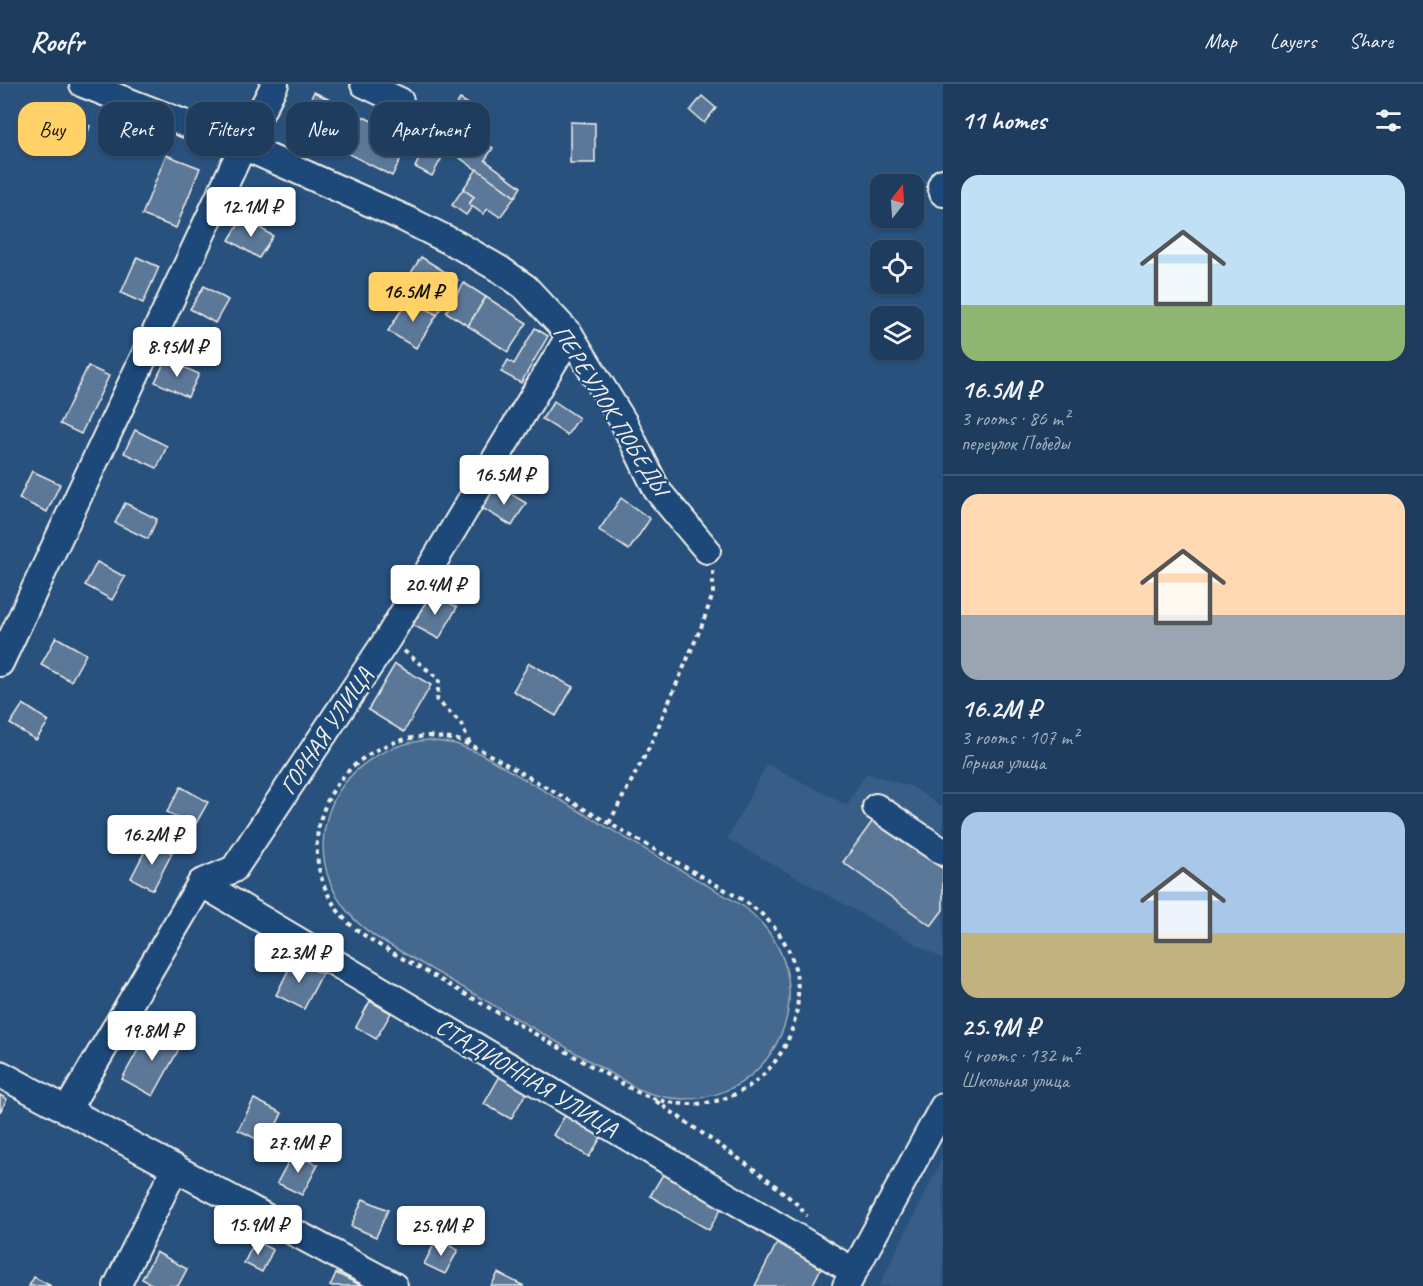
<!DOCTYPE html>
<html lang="en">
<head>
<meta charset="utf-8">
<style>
	body { margin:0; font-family:Caveat,sans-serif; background:#2b4867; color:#f1f3f6; height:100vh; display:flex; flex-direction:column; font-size:22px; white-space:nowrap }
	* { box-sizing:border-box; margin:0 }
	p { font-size:20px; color:#a1aebc }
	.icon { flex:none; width:33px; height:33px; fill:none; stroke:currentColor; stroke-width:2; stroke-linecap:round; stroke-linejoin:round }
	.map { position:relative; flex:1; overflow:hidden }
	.side { display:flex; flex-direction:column; background:#1e3d5e; width:480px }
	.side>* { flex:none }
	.top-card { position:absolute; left:18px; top:18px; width:570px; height:54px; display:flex; gap:12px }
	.needle { width:39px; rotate:17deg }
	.buttons { position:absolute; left:870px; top:90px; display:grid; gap:12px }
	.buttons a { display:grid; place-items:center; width:54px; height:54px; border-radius:12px; background:#1e3d5e; box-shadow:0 2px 4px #0004,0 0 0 2px #3c5673; font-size:30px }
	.price { position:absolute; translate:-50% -51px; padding:0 14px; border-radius:6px; background:#fff; color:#222; font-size:20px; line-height:39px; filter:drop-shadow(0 2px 3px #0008) }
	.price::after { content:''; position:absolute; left:50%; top:36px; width:18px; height:14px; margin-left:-9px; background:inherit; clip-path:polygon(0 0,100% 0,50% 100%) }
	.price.on { background:#ffd166; color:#111 }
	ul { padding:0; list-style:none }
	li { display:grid; align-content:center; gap:12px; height:318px; padding:0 18px }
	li+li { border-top:2px solid #3c5673 }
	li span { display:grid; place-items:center; height:186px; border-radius:18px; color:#555 }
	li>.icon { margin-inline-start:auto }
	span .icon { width:108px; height:108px; fill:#fffc; stroke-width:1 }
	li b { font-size:26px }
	h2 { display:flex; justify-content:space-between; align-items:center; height:72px; padding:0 18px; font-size:26px }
	.chip { padding:0 21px; border-radius:18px; background:#1e3d5e; box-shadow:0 2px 4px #0004,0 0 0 2px #3c5673; font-size:21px; line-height:54px }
	.chip.on { background:#ffd166; color:#111 }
	header { display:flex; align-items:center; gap:36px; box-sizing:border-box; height:84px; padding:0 30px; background:#1e3d5e; border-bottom:2px solid #3c5673 }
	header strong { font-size:28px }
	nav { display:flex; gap:33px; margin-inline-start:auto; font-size:21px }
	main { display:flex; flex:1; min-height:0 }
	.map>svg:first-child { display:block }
	.built { fill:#375d86 }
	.green { fill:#45688e; stroke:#9cacbb; stroke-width:1.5 }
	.building { fill:#5b7899; stroke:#f4f1e8; stroke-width:1.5 }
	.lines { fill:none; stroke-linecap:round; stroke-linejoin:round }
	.minor-casing { stroke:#f4f1e8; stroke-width:30 }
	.path { stroke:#f4f1e8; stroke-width:4; stroke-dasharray:4.5 4.5; stroke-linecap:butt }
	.minor { stroke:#1f4a7a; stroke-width:26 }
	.labels { text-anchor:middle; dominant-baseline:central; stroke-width:4.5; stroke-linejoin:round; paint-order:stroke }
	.street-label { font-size:24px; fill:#f4f1e8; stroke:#1f4a7a }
</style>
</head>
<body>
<header>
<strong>Roofr</strong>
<nav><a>Map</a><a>Layers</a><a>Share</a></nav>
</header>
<main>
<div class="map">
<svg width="943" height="1202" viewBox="0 0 943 1202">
	<rect width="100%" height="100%" fill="#28517e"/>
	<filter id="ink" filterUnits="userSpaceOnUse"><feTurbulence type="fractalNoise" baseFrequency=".0167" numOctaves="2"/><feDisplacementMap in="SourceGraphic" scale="12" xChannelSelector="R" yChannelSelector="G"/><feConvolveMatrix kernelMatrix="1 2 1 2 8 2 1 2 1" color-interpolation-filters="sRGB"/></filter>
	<g filter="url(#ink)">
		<g class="built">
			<path d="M767,680L847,721L866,689L913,703L943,724V875L727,755Z"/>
			<path d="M943,1073V1202H879L891,1177Z"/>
		</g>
		<path class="green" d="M428,656L456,660L481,670L743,822C847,903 759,1055 638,1005L376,853C284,792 319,666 428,656Z"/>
		<g class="building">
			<path d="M314,8L410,56L392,92L296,43Z"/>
			<path d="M702,12L716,24L704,39L690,27Z"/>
			<path d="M460,15L480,27L467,48L447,36Z"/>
			<path d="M41,25L90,42L82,66L33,49Z"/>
			<path d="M447,36L459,42L432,92L415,83L423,67L429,71Z"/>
			<path d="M570,38L595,39V79H570Z"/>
			<path d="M474,51L493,64L485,76L521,103L515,113L460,74Z"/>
			<path d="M166,71L200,84L176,144L142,131Z"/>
			<path d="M477,85L515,113L500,133L488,125L483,130L469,120L474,113L463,105Z"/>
			<path d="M463,105L474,113L469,120L472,123L466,131L452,121Z"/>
			<path d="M243,133L273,152L259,174L229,156Z"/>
			<path d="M137,173L159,183L143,219L121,209Z"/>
			<path d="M421,173L458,196L437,231L399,208Z"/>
			<path d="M464,199L486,213L468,242L446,228Z"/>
			<path d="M204,202L228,216L215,239L190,225Z"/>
			<path d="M486,213L527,239L508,268L468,242Z"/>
			<path d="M409,214L437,231L416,264L388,247Z"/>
			<path d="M535,244L548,252L521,299L501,288L508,276L514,280Z"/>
			<path d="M166,275L199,290L188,313L155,298Z"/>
			<path d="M88,282L109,292L81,350L60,340Z"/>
			<path d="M554,317L579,334L567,351L542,335Z"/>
			<path d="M135,346L167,362L157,384L124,369Z"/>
			<path d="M32,387L60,400L47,428L19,415Z"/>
			<path d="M496,401L526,419L512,442L482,424Z"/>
			<path d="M621,414L650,435L629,466L599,446Z"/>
			<path d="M125,419L157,435L148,455L115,439Z"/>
			<path d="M97,478L125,493L112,516L85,501Z"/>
			<path d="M431,509L457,523L439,555L413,541Z"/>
			<path d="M56,553L86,570L71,597L41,581Z"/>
			<path d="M529,579L573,603L556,632L513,607Z"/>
			<path d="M395,580L431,601L404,648L368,626Z"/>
			<path d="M23,620L49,637L36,656L10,640Z"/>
			<path d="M181,703L208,718L194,743L167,728Z"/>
			<path d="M874,735L943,785V826L931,842L843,778Z"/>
			<path d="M150,757L172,769L153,806L131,794Z"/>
			<path d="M294,875L322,890L304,925L276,911Z"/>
			<path d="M370,917L391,929L376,955L356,943Z"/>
			<path d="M150,944L181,961L153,1012L122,995Z"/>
			<path d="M500,992L527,1007L511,1035L484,1020Z"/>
			<path d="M0,1011L7,1015L0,1028Z"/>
			<path d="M254,1015L282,1029L267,1060L238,1046Z"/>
			<path d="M566,1030L602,1052L589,1073L553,1051Z"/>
			<path d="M293,1069L318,1081L302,1111L277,1099Z"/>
			<path d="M665,1087L723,1121L709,1146L650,1112Z"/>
			<path d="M363,1115L388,1126L376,1153L351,1142Z"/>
			<path d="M437,1155L458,1166L445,1190L424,1180Z"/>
			<path d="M779,1155L824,1178L812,1202H755Z"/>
			<path d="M255,1157L273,1166L262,1188L244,1179Z"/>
			<path d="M156,1168L187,1185L178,1202H155L142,1195Z"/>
			<path d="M336,1189L362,1202H330Z"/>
			<path d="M498,1189L524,1202H491Z"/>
			<path d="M34,1193L51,1202H29Z"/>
		</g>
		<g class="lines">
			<defs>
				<g id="minor">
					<path d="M83,0L243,62L404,134L458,161L501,186L525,203L570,251L623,337L657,406L707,466"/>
					<path d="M364,0L400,17"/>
					<path d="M943,98L941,102L943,109"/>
					<path d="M0,579L243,62L275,0"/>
					<path d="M876,723L943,768"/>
					<path d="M201,799L853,1187"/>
					<path d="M0,990L394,1202"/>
					<path d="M67,1026L201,799L234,785L388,554L570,251"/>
					<path d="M117,1202L175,1084"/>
					<path d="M846,1202L943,1023"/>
				</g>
			</defs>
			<use href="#minor" class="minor-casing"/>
			<g class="path">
				<path d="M404,567L439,595L437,616L460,638L470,660"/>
				<path d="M429,652L458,656L483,667L741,815C863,889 771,1068 637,1008L374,858C363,850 351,843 342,832C282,757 336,656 429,652Z"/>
				<path d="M609,739L649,664L702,541L713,510V487"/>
				<path d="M656,1017L765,1093L798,1121L807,1132"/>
			</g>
			<use href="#minor" class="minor"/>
		</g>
	</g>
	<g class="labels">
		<g class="street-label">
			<text transform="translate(611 326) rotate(58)">ПЕРЕУЛОК ПОБЕДЫ</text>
			<text transform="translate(326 647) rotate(-56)">ГОРНАЯ УЛИЦА</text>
			<text transform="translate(527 993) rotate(31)">СТАДИОННАЯ УЛИЦА</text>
		</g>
	</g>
</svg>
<div class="buttons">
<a><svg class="needle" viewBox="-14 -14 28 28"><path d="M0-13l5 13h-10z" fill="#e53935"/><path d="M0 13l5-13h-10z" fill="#a1aebc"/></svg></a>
<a><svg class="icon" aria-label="locate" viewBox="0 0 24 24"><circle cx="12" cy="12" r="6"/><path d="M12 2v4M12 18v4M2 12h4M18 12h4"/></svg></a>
<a><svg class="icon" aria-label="layers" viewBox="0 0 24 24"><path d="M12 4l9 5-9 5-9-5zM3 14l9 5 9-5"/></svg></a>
</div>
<b class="price" style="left:251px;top:154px">12.1M ₽</b>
<b class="price on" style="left:413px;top:239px">16.5M ₽</b>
<b class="price" style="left:177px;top:294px">8.95M ₽</b>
<b class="price" style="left:504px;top:422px">16.5M ₽</b>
<b class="price" style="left:435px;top:532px">20.4M ₽</b>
<b class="price" style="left:152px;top:782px">16.2M ₽</b>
<b class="price" style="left:299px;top:900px">22.3M ₽</b>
<b class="price" style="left:152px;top:978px">19.8M ₽</b>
<b class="price" style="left:298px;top:1090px">27.9M ₽</b>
<b class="price" style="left:258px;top:1172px">15.9M ₽</b>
<b class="price" style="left:441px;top:1173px">25.9M ₽</b>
<div class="top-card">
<a class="chip on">Buy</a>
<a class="chip">Rent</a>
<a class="chip">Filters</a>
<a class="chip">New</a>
<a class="chip">Apartment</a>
</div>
</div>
<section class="side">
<h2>11 homes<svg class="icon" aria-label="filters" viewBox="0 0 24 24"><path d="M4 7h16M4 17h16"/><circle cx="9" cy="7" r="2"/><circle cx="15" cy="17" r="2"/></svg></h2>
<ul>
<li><span style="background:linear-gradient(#bfe0f5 70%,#8fb573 0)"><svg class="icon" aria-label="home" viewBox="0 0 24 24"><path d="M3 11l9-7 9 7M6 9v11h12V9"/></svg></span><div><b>16.5M ₽</b><p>3 rooms · 86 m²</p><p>переулок Победы</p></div></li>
<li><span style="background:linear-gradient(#ffd9b3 65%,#9aa5b1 0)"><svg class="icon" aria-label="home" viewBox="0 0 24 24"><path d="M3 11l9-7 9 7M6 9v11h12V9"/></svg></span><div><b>16.2M ₽</b><p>3 rooms · 107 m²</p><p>Горная улица</p></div></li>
<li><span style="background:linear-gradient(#a9c7e8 65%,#c2b280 0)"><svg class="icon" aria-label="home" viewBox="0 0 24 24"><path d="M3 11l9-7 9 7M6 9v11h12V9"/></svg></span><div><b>25.9M ₽</b><p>4 rooms · 132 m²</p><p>Школьная улица</p></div></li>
</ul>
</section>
</main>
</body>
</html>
